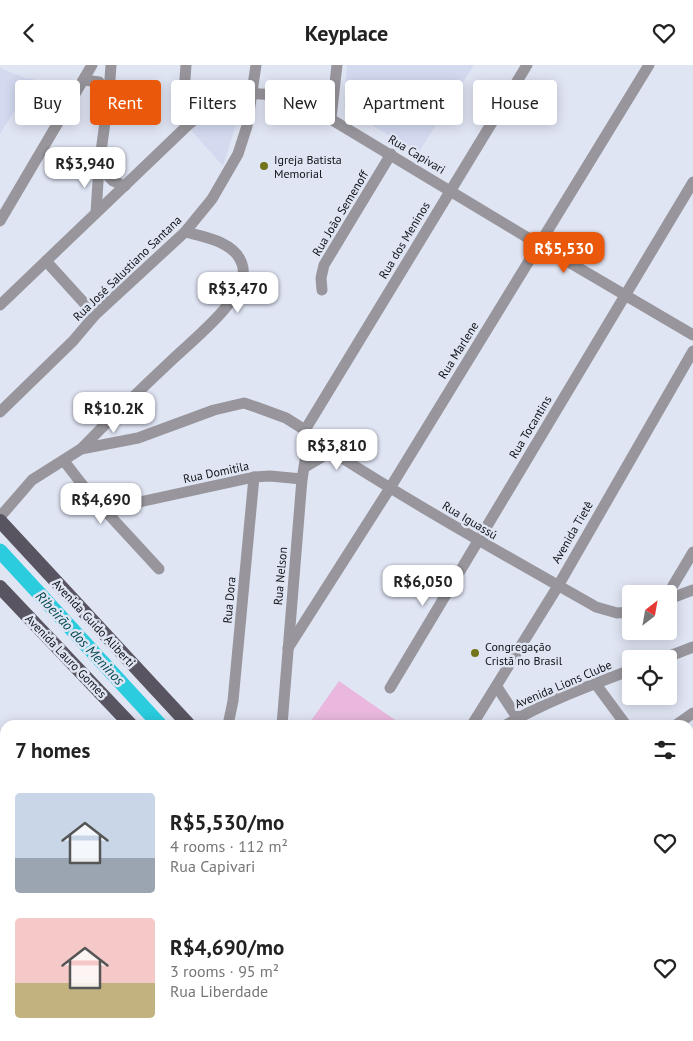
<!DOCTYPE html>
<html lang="en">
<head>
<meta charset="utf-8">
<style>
	body { margin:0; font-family:"PT Sans",sans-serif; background:#f2f2f2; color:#222; height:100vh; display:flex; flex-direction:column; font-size:19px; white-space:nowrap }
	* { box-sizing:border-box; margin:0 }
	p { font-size:16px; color:#767676 }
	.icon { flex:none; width:28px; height:28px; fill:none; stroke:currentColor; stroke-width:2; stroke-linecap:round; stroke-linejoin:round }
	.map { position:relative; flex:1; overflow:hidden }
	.drawer { position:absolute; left:0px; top:655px; width:694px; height:321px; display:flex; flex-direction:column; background:#fff; border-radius:15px 15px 0 0; box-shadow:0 2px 12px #0003 }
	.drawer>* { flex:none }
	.top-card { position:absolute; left:15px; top:15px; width:664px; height:45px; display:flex; gap:10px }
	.needle { width:32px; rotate:31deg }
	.controls { position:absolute; left:622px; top:520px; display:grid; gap:10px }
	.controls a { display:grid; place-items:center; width:55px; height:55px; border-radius:5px; background:#fff; box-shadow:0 2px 12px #0003; font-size:25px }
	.price { position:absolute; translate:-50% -42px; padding:0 11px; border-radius:10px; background:#fff; color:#222; font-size:16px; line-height:32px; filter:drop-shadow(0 1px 2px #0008) }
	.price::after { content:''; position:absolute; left:50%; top:30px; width:15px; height:11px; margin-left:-8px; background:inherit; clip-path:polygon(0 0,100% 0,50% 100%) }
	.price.current { background:#ea580c; color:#fff }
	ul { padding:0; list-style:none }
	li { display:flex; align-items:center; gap:15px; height:125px; padding:0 15px }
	li span { display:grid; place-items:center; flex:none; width:140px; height:100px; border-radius:5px; color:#555 }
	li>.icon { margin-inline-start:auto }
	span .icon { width:60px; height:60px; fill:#fffc; stroke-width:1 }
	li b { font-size:21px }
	h2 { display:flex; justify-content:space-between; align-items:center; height:60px; padding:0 15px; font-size:21px }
	.chip { padding:0 18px; border-radius:5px; background:#fff; box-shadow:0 2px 12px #0003; font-size:18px; line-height:45px }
	.chip.current { background:#ea580c; color:#fff }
	header { display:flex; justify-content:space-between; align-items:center; height:65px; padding:0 15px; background:#fff; font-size:22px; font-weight:700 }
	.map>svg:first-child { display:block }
	.built { fill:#d3daf0 }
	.green { fill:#eab7de }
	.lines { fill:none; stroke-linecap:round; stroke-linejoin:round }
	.river { stroke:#2accde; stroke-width:15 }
	.minor { stroke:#98969c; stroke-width:11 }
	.major { stroke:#595560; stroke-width:14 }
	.poi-dot { fill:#72741b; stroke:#e0e5f4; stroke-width:2 }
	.labels { text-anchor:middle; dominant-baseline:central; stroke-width:5; stroke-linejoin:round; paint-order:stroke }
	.street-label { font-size:12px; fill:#101217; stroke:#e0e5f4 }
	.poi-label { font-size:12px; fill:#101217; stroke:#e0e5f4; text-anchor:start }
	.water-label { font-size:14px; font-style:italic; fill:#044951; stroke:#e0e5f4 }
</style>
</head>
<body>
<header><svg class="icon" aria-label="back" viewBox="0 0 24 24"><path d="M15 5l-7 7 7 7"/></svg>Keyplace<svg class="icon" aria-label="heart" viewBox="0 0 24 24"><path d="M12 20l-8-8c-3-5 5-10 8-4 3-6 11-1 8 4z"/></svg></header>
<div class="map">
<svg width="693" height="976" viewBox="0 0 693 976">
	<rect width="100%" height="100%" fill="#e0e5f4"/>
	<g class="built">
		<path d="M347,0H474L418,88L344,43Z"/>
		<path d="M0,3L25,13L34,14L0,69Z"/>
		<path d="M230,39L235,41L240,47L223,101L191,65L209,48Z"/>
		<path d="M5,914V971H65L63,976H0V918Z"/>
	</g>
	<path class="green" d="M339,616L395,655L391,660H308Z"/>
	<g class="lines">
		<g class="river">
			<path d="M0,486L160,660"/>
			<path d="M448,971L451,976"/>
		</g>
		<g class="minor">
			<path d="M186,0L183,41L188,60"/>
			<path d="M84,15L99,17L109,28"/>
			<path d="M331,53L337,0"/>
			<path d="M99,101L113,116L125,121"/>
			<path d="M96,148L99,101L109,28L111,0"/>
			<path d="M0,156L92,0"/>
			<path d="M46,196L95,250"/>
			<path d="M322,225L321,213L324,200L391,89"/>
			<path d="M0,240L188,60C233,24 255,21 309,41L538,179L693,270"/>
			<path d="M0,347L73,276L95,250L185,167L212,134L238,89L247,61L256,0"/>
			<path d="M305,365L527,0"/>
			<path d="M81,384C111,353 142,323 173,294C191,277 212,260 227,241C236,230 247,213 242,199C235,177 205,172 185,167"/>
			<path d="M64,396L88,427L159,504"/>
			<path d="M305,402L332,386"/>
			<path d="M108,448L135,438L254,412L270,411L302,414"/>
			<path d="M0,452L32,415L81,384L138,373L214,345L244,338L256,342L286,353L305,365L314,375C406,435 501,488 596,542L617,548L631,547"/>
			<path d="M668,529L693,487"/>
			<path d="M669,534L693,525"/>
			<path d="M288,583L390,423L649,0"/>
			<path d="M662,594L693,582"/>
			<path d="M595,618L626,660"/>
			<path d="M497,622L522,660"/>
			<path d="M390,623L693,117"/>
			<path d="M228,660L233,636L254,412"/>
			<path d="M282,660L302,414L307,384L305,365"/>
			<path d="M472,660L558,521L693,286"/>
			<path d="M506,660C545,637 588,621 631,605"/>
			<path d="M676,660L693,648"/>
			<path d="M0,758L5,761"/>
			<path d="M0,816L5,812"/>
			<path d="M0,911L5,907"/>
			<path d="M689,958L693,963"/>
			<path d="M178,971L190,976"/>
			<path d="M530,971L533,976"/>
			<path d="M611,971L613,976"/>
			<path d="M161,976L163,971"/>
			<path d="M312,976L313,971"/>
			<path d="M395,976L396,971"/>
			<path d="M663,976L668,971"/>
		</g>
		<g class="major">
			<path d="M0,456L189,660"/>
			<path d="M0,522L131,660"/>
			<path d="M415,971L419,976"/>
			<path d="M466,971L468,976"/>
		</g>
	</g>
	<g class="poi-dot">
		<circle cx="264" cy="101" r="5"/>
		<circle cx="475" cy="588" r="5"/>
	</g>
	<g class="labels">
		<g class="street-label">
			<text transform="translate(417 89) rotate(31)">Rua Capivari</text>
			<text transform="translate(340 148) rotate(-59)">Rua João Semenoff</text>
			<text transform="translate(404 175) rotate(-59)">Rua dos Meninos</text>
			<text transform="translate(127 203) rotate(-44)">Rua José Salustiano Santana</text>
			<text transform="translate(458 285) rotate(-58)">Rua Marlene</text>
			<text transform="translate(530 362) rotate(-59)">Rua Tocantins</text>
			<text transform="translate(216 407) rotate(-12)">Rua Domitila</text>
			<text transform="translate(470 455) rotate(31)">Rua Iguassú</text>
			<text transform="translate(572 467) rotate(-60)">Avenida Tietê</text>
			<text transform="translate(280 511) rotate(-85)">Rua Nelson</text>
			<text transform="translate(229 535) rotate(-85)">Rua Dora</text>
			<text transform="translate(94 558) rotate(47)">Avenida Guido Aliberti</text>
			<text transform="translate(66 591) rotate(46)">Avenida Lauro Gomes</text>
			<text transform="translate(563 619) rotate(-23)">Avenida Lions Clube</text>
		</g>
		<g class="poi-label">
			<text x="274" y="94">Igreja Batista<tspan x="274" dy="14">Memorial</tspan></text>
			<text x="485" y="581">Congregação<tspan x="485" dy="14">Cristã no Brasil</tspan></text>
		</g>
		<g class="water-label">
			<text transform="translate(80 573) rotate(47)">Ribeirão dos Meninos</text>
		</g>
	</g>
</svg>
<div class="controls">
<a><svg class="needle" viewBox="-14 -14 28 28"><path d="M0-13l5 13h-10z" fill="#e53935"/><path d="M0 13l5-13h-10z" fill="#767676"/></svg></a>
<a><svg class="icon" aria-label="locate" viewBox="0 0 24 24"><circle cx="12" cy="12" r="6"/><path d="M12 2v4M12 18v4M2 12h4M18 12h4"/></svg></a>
</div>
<b class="price" style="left:85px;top:124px">R$3,940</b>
<b class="price current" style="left:564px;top:209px">R$5,530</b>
<b class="price" style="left:238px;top:249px">R$3,470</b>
<b class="price" style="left:114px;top:369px">R$10.2K</b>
<b class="price" style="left:337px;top:406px">R$3,810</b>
<b class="price" style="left:101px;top:460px">R$4,690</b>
<b class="price" style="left:423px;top:542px">R$6,050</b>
<div class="top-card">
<a class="chip">Buy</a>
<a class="chip current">Rent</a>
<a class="chip">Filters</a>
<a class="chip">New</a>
<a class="chip">Apartment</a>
<a class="chip">House</a>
</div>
<section class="drawer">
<h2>7 homes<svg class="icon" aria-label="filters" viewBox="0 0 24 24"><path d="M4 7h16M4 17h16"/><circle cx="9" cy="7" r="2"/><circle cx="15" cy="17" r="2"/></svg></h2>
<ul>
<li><span style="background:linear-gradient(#c9d6e8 65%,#9aa5b1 0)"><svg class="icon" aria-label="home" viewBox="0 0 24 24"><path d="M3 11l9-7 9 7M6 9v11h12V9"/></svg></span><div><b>R$5,530/mo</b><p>4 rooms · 112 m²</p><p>Rua Capivari</p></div><svg class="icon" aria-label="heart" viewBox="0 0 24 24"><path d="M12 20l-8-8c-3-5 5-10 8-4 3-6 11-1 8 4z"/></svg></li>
<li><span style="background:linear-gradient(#f6c9c9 65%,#c2b280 0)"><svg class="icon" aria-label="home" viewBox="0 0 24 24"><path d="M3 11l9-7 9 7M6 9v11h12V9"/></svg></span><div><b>R$4,690/mo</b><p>3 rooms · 95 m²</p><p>Rua Liberdade</p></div><svg class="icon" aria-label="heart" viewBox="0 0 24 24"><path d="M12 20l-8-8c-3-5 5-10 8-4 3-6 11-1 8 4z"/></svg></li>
</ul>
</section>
</div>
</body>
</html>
